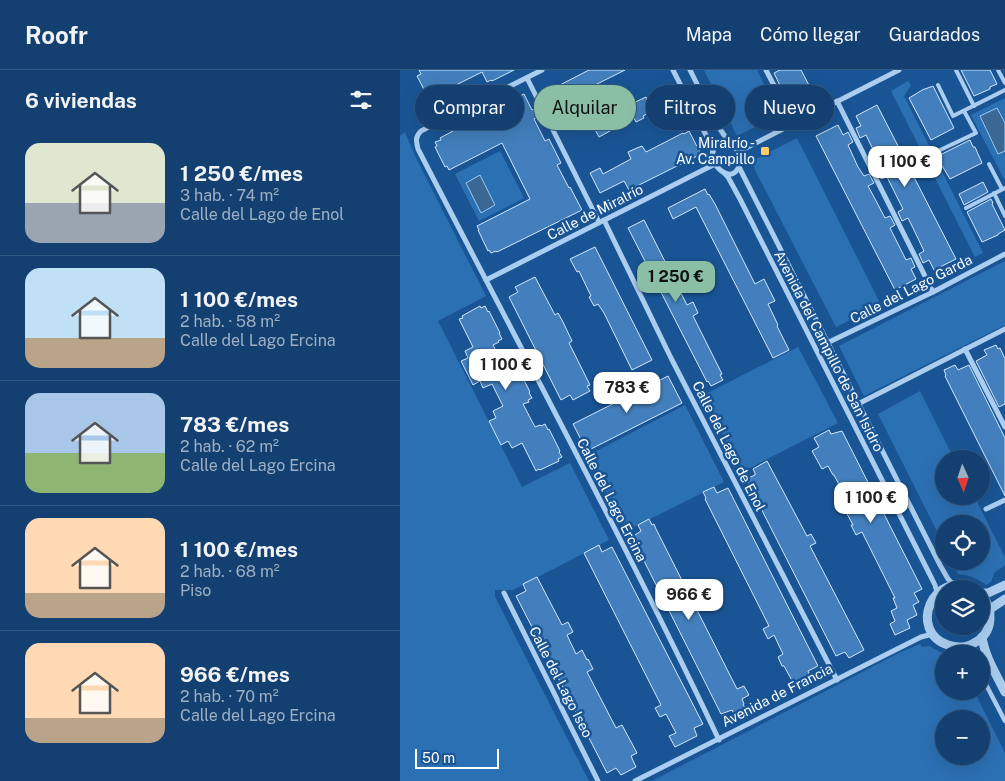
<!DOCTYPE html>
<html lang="es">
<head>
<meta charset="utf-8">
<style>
	body { margin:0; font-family:"Public Sans",sans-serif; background:#1c4775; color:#f1f3f6; height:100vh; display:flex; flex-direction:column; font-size:19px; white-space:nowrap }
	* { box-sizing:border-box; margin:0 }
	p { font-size:16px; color:#9dafc3 }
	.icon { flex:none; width:28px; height:28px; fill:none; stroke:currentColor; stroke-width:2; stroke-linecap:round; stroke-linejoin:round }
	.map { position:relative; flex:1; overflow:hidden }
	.panel { display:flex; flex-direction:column; background:#134070; width:400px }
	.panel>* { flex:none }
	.hud { position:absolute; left:15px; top:15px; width:475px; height:45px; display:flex; gap:10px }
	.needle { width:32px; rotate:177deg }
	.controls { position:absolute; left:535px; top:380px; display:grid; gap:10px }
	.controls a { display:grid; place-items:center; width:55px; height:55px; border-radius:50%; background:#134070; box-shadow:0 5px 20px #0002,0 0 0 1px #325983; font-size:25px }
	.scale { position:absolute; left:15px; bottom:12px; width:84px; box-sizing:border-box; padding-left:5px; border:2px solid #fff; border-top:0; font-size:14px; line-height:18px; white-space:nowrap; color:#fff; -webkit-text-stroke:4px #195595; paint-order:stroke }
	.price { position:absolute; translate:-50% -42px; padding:0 11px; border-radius:10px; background:#fff; color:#222; font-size:16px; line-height:32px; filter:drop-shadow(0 1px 2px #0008) }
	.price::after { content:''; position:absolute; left:50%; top:30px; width:15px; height:11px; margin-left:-8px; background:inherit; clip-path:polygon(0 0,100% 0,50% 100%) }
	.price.current { background:#8abfa5; color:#111 }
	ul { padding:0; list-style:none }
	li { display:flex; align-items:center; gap:15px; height:125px; padding:0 25px }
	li+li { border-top:1px solid #325983 }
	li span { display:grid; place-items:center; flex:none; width:140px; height:100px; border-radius:15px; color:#555 }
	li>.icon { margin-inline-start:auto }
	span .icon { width:60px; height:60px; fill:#fffc; stroke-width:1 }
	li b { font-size:21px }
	h2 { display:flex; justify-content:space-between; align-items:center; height:60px; padding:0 25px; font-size:21px }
	.chip { padding:0 18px; border-radius:22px; background:#134070; box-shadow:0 5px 20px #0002,0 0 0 1px #325983; font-size:18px; line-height:45px }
	.chip.current { background:#8abfa5; color:#111 }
	header { display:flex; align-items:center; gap:30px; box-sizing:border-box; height:70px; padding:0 25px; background:#134070; border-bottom:1px solid #325983 }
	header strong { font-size:24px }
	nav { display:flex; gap:28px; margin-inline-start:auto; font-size:18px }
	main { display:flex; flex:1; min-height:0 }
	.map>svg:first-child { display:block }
	.green { fill:#2c70b4; fill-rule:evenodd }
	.water { fill:#3b6795; stroke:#9ec9f3 }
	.building { fill:#427fbc; stroke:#d2e7fb }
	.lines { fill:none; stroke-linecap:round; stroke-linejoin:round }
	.service { stroke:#abcef0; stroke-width:4 }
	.pedestrian { stroke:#abcef0; stroke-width:4.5 }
	.minor { stroke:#abcef0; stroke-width:5 }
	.tertiary { stroke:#abcef0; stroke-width:9 }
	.poi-dot { fill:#ffcd6a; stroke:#195595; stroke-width:2 }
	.labels { text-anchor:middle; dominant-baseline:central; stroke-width:5; stroke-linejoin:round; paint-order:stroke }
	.poi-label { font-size:14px; fill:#fff; stroke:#195595; text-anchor:end }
	.street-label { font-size:14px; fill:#fff; stroke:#195595 }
</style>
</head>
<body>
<header>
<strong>Roofr</strong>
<nav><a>Mapa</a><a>Cómo llegar</a><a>Guardados</a></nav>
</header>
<main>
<section class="panel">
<h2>6 viviendas<svg class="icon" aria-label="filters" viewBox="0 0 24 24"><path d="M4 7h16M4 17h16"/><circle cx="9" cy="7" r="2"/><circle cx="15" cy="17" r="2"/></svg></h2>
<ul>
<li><span style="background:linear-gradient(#dfe7d0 60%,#9aa5b1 0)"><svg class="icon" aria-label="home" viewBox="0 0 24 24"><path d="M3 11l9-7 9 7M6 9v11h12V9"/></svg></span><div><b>1 250 €/mes</b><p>3 hab. · 74 m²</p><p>Calle del Lago de Enol</p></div></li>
<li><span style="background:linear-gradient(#bfe0f5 70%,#b9a48a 0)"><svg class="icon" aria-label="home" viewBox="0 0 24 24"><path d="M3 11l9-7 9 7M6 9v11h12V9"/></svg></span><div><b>1 100 €/mes</b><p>2 hab. · 58 m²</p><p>Calle del Lago Ercina</p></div></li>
<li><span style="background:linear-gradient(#a9c7e8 60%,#8fb573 0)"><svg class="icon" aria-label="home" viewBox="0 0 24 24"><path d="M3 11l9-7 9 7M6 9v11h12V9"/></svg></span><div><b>783 €/mes</b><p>2 hab. · 62 m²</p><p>Calle del Lago Ercina</p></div></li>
<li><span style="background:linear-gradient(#ffd9b3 75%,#b9a48a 0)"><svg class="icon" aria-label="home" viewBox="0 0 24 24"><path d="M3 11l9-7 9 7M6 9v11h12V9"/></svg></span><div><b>1 100 €/mes</b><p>2 hab. · 68 m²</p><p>Piso</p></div></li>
<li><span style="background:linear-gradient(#ffd9b3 75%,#b9a48a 0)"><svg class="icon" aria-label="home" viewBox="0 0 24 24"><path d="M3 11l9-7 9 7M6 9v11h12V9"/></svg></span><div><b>966 €/mes</b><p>2 hab. · 70 m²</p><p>Calle del Lago Ercina</p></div></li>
</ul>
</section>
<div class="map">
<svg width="605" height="711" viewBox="0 0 605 711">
	<rect width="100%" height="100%" fill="#195595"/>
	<g class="green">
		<path d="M304,0H357L379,45L337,66Z"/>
		<path d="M508,11L511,15L504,26L583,183L575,187L491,21Z"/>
		<path d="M605,28V109H604L571,45Z"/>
		<path d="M5,62L15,86L86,226L38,251L122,417L170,393L209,470L113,520H95V527L189,711H0V66Z"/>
		<path d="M397,68L481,235L436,257L354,98L356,89Z"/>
		<path d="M100,81L124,128L79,151L55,104Z"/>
		<path d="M605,191V255L464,326L439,276Z"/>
		<path d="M398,277L438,353L342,402L302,326Z"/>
		<path d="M520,321L554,389H544V426H574L605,487V495L594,503L591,512L586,515C577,508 569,505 558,504L552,491H581V454H544V475L478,344Z"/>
		<path d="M285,335L324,412L226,461L187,386Z"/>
		<path d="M520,574L522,577L529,576L544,584V621H574L605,683V711H252L499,583ZM544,649H581V686H544Z"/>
	</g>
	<g class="water">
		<path d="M597,38L605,53V81L598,84L580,46Z"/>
		<path d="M80,105L95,135L81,143L66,113Z"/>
		<path d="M216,312L221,321L206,329L201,320Z"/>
	</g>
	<g class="building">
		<path d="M19,0H114L92,11L91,10L87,12L82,2L56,15L58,20H56L59,26L56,28L57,29L38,39V37L34,39L17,6L21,4Z"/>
		<path d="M189,0H225L175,25L179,32L169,37L166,30L155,34L149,22L154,20V18Z"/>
		<path d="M380,0H401L411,19L397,27L394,22L385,26L374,3Z"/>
		<path d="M561,0H590L597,14L590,17V19L574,26Z"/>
		<path d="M533,16L554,58L531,70L509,28L524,19H525Z"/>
		<path d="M124,24L132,40L133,39L137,47L134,49L145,71L149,69L161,93L157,95L169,118L170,117L182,140L97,182L96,181L91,183L89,180L88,181L78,160H79L77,156L130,129L102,73L49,100L47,96L45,97L35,77L37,76L35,72L41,70L40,68L77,48Z"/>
		<path d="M257,24L263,36L243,46L244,48L236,52L234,48L199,67L193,56L202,51L231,35V34L246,27L247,30Z"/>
		<path d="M477,35L556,189L534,200L529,190L523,193L519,184L524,181L513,158L508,148L502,151L498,142L503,139L487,107L481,109L477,100L482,98L466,65L460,68L456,58L461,56L456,46Z"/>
		<path d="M438,55L443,65L448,62L453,72L448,75L458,97L464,106L469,104L474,113L468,116L474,127L485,148L490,146L495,155L490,158L506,190L511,188L515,197L511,199L516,209L495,220L416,66Z"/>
		<path d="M289,61L301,84L229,120L224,111L200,123L190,103L200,98L203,104L231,89L228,82L237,78L242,76L246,82L283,63L284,64Z"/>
		<path d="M570,70L573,77H575L582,93L550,109L541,94L542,93L538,86Z"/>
		<path d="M583,112L588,122L564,135L559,124Z"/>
		<path d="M305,119L308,125L309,124L315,134L355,214L364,209L375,231L368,234L378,255L377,256L389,280L373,288L296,137L273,149L268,138Z"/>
		<path d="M591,129L593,133L592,134L605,160L598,164V165L582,172L567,142Z"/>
		<path d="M244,150L287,235L293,232L298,243L293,246L322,304L320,305L323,310L311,316L308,311L307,312L228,158Z"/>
		<path d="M195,177L252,290L232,300L204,243L198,234L194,236L189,227L191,226L179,201L177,202L170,189Z"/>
		<path d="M135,207L155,245L158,243L163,252L172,271L169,273L190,315L187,316L190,321L173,330L170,325L161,330L109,227L118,222L115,217Z"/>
		<path d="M80,236L81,238L85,236L88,242L89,241L100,263H99L102,269L98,271L99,272L93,275L105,298L110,295L111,297L115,295L118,301L119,300L130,322L129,323L132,328L128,330L129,332L123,334L135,357L140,355L141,356L145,354L148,360L149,359L160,381L159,382L162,387L158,389L159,391L140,400L139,399L136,401L122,373L112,378L108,371L101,375L89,351L96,348L93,341L103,336L92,314L83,318L80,311L73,315L61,291L68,288L65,281L73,277L59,249L63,248L62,246Z"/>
		<path d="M596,275L598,279L600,278L605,289V334L599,337L576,291L587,285L584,280Z"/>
		<path d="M555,295L558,300L569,295L605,368V426L545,306L546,305L544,300Z"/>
		<path d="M268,306L282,333L187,381L173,354Z"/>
		<path d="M429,360L431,364L442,361L522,519L514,523L519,532L513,535L517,545L507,550L510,558L495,565L490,554L495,551L491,541L497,538L493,528H495L462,462L456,465L451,455H453L438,427L444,424L434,405H433L428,396L422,399L412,381L419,377L414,368Z"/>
		<path d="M367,391L407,466L411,464L416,473L410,476L464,580L449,588L445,582L436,586L346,409L355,405V403L353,399Z"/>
		<path d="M314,417L317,423L328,418L418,596L408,601L411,608L395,616L384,596H382L378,587L383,584L374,565L368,569L363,559L369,556L305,429L306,428L303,422Z"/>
		<path d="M249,449L252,455L254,454L256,459L337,619L344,616L349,625L342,629L344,634H343L346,640L335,646L332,640L321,644L232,467L241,461L238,455Z"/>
		<path d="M199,475L202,482L212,477L303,654L294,658L297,666L275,677L269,666L276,663L266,644L260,647L255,638L261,635L184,483Z"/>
		<path d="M137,507L162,555L168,552L173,562L167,565L176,584L182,580L187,590L188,589L193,599L187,602L216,658L222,655L237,683L231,686L236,697L221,705L216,698L207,703L116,526L126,521L123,514Z"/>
	</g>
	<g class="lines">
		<g class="service">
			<path d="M556,0L574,36"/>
			<path d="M598,0L605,13"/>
			<path d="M538,15L553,46L605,20"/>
			<path d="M538,81L576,63L564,41"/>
			<path d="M589,94L602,119"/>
			<path d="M594,123L605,146"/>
			<path d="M566,138L605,118"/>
		</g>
		<g class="pedestrian">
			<path d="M564,577L570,584"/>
			<path d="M581,605L605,651"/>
		</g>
		<g class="minor">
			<path d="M142,0L21,61C15,67 16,71 18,79C119,275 224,470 319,670"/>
			<path d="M273,0L311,75L313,82"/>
			<path d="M290,0L318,56L330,74"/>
			<path d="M366,0L394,54"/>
			<path d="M127,8L199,152"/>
			<path d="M437,31L533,222"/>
			<path d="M325,73L335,77C338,83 341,89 339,96C330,122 293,78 325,73Z"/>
			<path d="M338,82L499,0"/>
			<path d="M339,97L540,495L548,509L554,515"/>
			<path d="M325,104L328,107L340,129L528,501L535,515L537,523"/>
			<path d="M204,150L271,288L437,610"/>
			<path d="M86,210L315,94"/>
			<path d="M427,273L533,222L605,184"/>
			<path d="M565,279L605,357"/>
			<path d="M458,334L605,259"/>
			<path d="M586,439L605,430"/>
			<path d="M104,523L198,711"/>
			<path d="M235,711L521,567L533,564"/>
		</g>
		<g class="tertiary">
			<path d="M575,519C533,498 507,561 548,575C557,578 566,578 574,573C594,563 594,539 581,524"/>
			<path d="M581,523H588L605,515"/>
			<path d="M590,539L605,529"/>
			<path d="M582,567C585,587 596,604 605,622"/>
		</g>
	</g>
	<rect class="poi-dot" x="360" y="76" width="10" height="10" rx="2.5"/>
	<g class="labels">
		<g class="poi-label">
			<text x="355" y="73">Miralrío -<tspan x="355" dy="16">Av. Campillo</tspan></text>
		</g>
		<g class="street-label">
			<text transform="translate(195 142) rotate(-27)">Calle de Miralrío</text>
			<text transform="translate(511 219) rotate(-27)">Calle del Lago Garda</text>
			<text transform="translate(429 281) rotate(63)">Avenida del Campillo de San Isidro</text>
			<text transform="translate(329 376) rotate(63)">Calle del Lago de Enol</text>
			<text transform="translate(212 430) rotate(63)">Calle del Lago Ercina</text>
			<text transform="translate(161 612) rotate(63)">Calle del Lago Iseo</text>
			<text transform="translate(377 625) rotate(-27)">Avenida de Francia</text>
		</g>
	</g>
</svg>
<div class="controls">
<a><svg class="needle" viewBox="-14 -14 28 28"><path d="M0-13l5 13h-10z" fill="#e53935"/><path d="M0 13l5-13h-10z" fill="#9dafc3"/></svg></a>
<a><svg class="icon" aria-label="locate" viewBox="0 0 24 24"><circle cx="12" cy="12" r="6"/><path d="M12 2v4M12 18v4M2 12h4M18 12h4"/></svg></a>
<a><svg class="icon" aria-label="layers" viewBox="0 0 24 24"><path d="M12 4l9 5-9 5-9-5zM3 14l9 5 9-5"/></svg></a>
<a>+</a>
<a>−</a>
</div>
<div class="scale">50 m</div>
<b class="price" style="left:505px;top:118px">1 100 €</b>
<b class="price current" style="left:276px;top:233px">1 250 €</b>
<b class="price" style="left:106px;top:321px">1 100 €</b>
<b class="price" style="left:227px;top:344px">783 €</b>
<b class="price" style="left:471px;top:454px">1 100 €</b>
<b class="price" style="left:289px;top:551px">966 €</b>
<div class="hud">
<a class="chip">Comprar</a>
<a class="chip current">Alquilar</a>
<a class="chip">Filtros</a>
<a class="chip">Nuevo</a>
</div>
</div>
</main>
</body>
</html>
